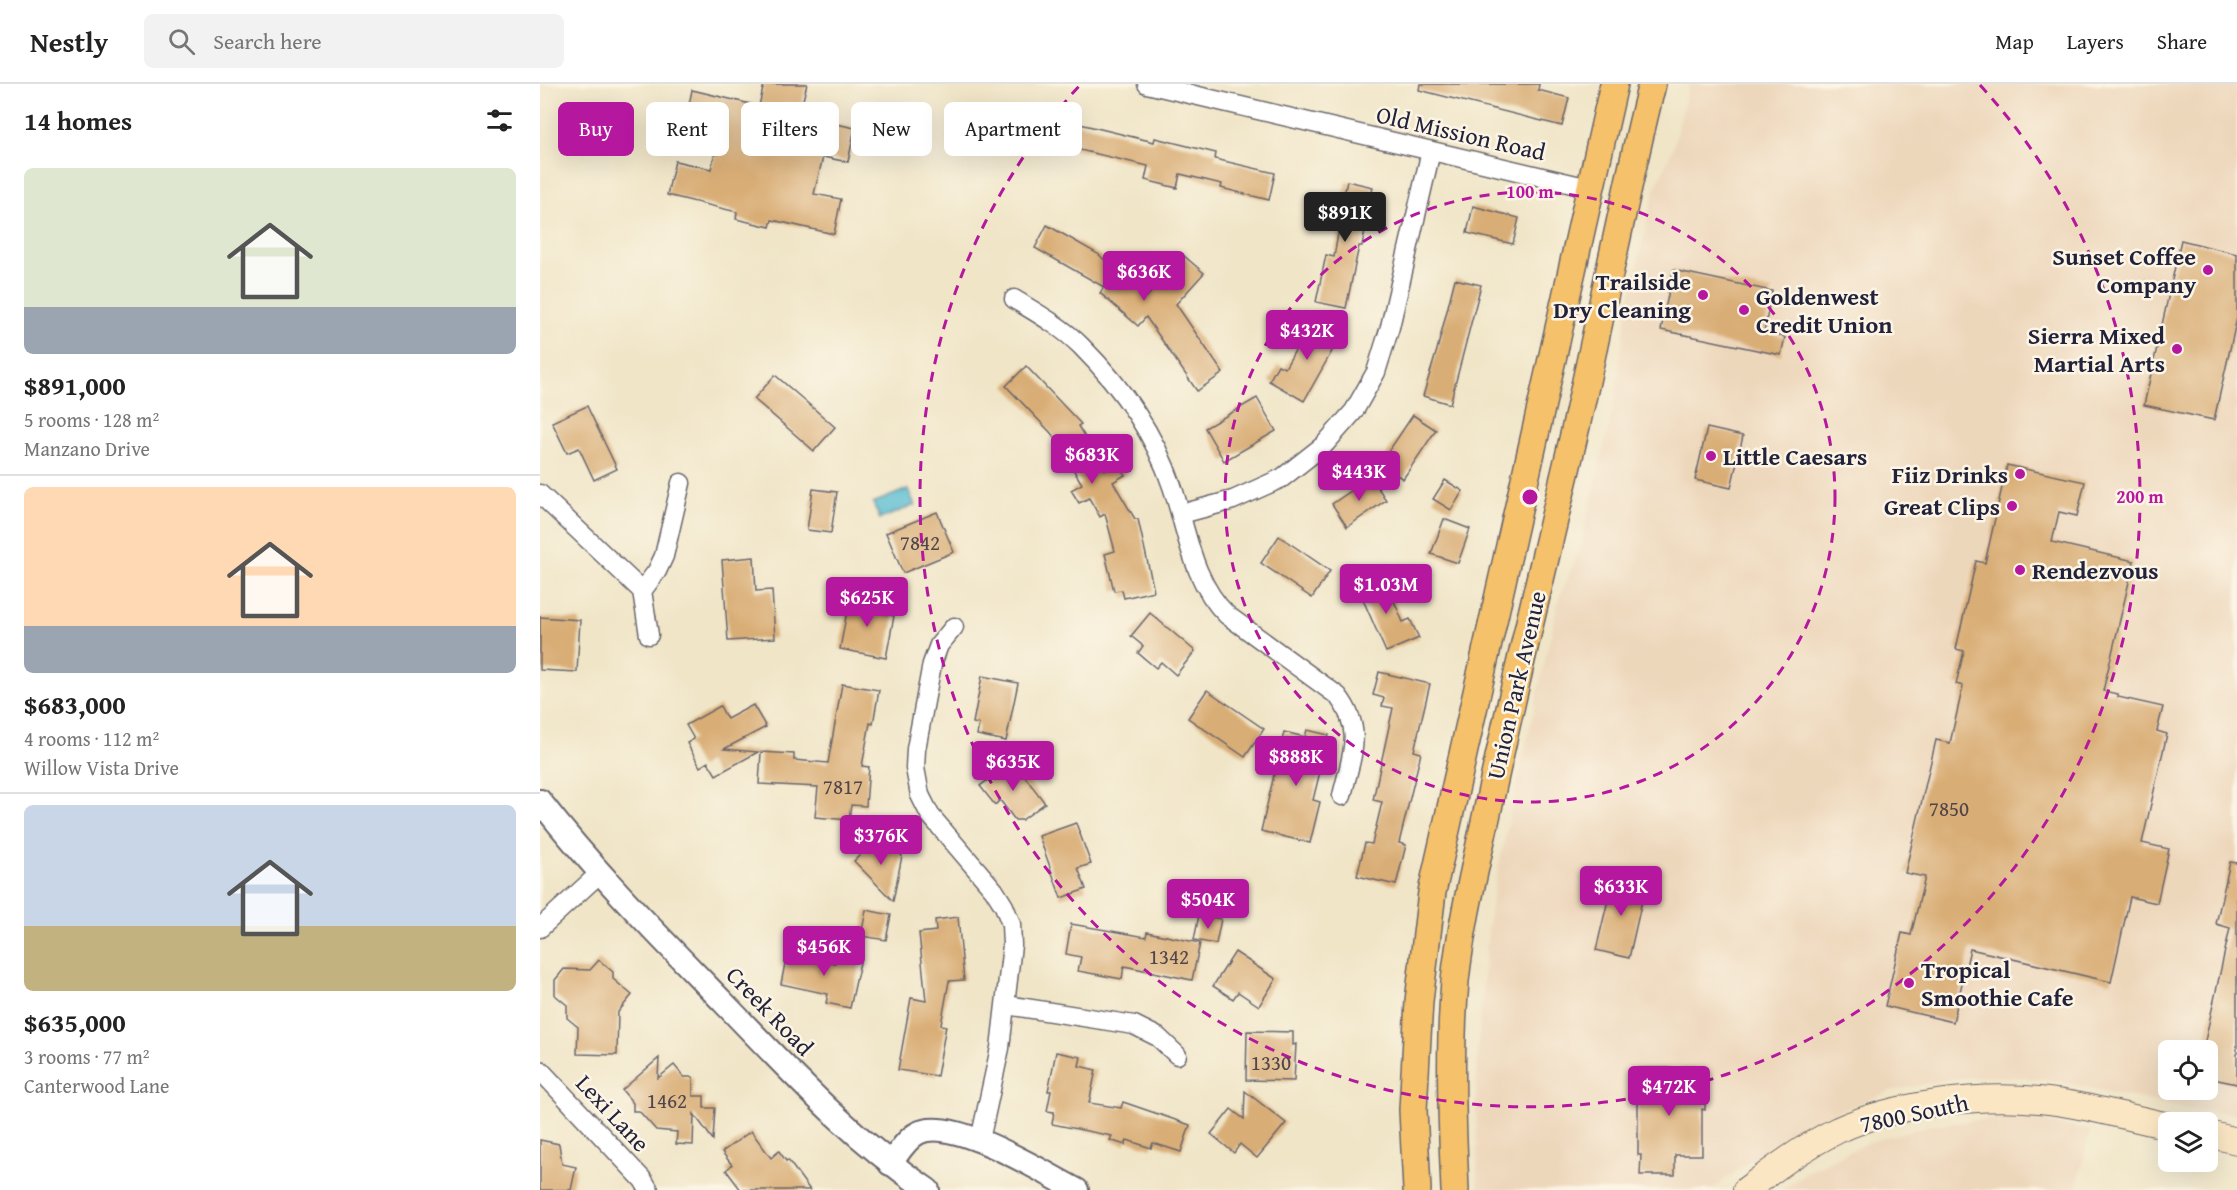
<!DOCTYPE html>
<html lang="en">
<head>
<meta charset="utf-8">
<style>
	body { margin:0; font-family:"Gentium Book Plus",serif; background:#f2f2f2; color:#222; height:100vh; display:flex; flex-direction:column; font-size:22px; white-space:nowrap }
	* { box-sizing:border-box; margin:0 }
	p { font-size:20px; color:#767676 }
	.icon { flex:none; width:33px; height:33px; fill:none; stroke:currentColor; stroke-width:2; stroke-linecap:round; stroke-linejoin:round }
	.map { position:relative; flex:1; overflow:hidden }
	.panel { display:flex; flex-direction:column; background:#fff; width:540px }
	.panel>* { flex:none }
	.top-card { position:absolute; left:18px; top:18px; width:570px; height:54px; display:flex; gap:12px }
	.buttons { position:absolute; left:1618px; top:956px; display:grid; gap:12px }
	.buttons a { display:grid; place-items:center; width:60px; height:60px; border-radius:9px; background:#fff; box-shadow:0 6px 24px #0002; font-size:30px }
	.price { position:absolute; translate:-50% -51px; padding:0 14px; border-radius:6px; background:#b5179e; color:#fff; font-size:20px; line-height:39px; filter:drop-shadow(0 2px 3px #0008) }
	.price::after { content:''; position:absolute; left:50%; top:36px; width:18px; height:14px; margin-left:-9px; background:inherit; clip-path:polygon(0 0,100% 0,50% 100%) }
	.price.current { background:#222; color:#fff }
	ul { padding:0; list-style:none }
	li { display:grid; align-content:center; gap:12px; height:318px; padding:0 24px }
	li+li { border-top:2px solid #e0e0e0 }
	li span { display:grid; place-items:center; height:186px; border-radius:9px; color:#555 }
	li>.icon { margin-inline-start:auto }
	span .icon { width:108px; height:108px; fill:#fffc; stroke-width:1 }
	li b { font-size:26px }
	h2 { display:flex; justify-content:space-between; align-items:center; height:72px; padding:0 24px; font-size:26px }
	.tag { padding:0 21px; border-radius:9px; background:#fff; box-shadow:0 6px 24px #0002; font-size:21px; line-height:54px }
	.tag.current { background:#b5179e; color:#fff }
	header { display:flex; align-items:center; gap:36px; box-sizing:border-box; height:84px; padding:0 30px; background:#fff; border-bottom:2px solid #e0e0e0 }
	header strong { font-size:28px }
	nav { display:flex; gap:33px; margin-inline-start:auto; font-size:21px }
	.search { width:420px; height:54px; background:#f2f2f2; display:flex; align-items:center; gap:15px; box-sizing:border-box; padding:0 21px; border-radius:9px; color:#767676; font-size:22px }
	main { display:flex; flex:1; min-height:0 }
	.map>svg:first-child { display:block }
	.built { fill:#edd7bb; fill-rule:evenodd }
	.water { fill:#54bbd2; stroke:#3b6e86; stroke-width:1.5 }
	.building { fill:#d9ad76 }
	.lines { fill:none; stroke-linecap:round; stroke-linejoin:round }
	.minor-casing { stroke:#6a666c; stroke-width:21 }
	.tertiary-casing { stroke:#6a666c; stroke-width:26 }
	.secondary-casing { stroke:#6a666c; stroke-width:28 }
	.primary-casing { stroke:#6a666c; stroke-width:30 }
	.minor { stroke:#fff; stroke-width:18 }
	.tertiary { stroke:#fff; stroke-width:22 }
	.secondary { stroke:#fbe6c4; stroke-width:26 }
	.primary { stroke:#f5c16b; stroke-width:27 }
	.ring { fill:none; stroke:#b5179e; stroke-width:3; stroke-dasharray:10 8 }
	.poi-dot { fill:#b5179e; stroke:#fcf5e5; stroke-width:2 }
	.labels { text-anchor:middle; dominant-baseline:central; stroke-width:5; stroke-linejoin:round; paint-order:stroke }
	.number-label { font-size:21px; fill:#50454a }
	.street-label { font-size:24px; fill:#22223b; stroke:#fcf5e5 }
	.poi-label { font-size:24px; font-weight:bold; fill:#22223b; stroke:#fcf5e5; text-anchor:end }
	.centre { fill:#b5179e; stroke:#fcf5e5; stroke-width:3 }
	.ring-label { font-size:18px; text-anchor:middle; font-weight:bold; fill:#b5179e; stroke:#fcf5e5; stroke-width:5; stroke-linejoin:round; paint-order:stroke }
</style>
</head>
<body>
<header>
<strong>Nestly</strong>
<div class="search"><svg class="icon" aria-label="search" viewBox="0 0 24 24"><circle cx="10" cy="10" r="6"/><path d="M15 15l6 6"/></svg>Search here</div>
<nav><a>Map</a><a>Layers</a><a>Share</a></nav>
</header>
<main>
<section class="panel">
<h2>14 homes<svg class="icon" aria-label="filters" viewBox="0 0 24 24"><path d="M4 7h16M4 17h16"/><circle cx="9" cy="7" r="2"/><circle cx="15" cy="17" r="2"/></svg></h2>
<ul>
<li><span style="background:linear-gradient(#dfe7d0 75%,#9aa5b1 0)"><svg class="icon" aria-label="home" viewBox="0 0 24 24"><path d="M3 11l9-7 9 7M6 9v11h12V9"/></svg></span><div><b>$891,000</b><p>5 rooms · 128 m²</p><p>Manzano Drive</p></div></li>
<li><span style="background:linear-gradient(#ffd9b3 75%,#9aa5b1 0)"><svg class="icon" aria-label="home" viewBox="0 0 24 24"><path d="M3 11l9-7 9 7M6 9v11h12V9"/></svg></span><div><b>$683,000</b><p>4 rooms · 112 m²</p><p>Willow Vista Drive</p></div></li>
<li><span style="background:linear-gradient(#c9d6e8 65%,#c2b280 0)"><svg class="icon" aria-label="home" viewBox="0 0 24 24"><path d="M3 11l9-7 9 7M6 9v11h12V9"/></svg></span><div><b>$635,000</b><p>3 rooms · 77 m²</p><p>Canterwood Lane</p></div></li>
</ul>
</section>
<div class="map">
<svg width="1697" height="1106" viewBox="0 0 1697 1106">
	<rect width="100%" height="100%" fill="#fcf5e5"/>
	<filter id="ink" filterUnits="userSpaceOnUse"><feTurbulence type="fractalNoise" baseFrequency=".0167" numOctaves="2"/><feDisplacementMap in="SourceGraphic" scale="12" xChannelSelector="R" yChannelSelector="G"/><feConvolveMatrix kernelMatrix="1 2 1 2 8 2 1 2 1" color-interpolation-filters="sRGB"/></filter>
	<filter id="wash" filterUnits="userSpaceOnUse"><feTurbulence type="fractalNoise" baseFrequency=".008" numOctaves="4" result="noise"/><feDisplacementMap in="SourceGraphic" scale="24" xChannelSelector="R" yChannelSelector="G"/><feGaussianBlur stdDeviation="1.35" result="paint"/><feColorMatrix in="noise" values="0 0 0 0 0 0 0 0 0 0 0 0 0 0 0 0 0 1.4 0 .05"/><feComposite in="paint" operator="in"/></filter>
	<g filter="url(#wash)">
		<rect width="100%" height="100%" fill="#f0e5c7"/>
		<g class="built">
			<path d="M1149,0H1697V1030L1650,1025L1511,996L1454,992L1411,995L1350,1007L1253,1047L1216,1072L1172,1106H938L936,1017L938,961L949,835L955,798L1019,514L1039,467L1074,321L1087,225L1114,108L1134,61ZM1629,966H1668V1005H1629Z"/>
			<path d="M1451,1035L1496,1036L1550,1046L1536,1106H1241L1271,1086L1329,1058L1387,1042Z"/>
		</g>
		<path class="water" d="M368,405L375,421L340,435L333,419Z"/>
		<g id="blocks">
			<g class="building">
				<path d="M224,0H267L259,32L315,44L308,78L283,73L274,110L301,115L294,150L232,136L230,143L196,135L197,128L127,111L135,77L171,85L180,49L145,41L152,6L219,22Z"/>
				<path d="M880,0H999L998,6L1029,14L1022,42L879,6Z"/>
				<path d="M532,38L614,58L615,54L676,69L675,75L735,89L729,116L681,104L682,100L640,90L637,104L605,96L608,82L527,63Z"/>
				<path d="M807,97L833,103L822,162H819L806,224L776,218L786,171L794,173L800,138L784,135L788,114L803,116Z"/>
				<path d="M933,122L979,134L973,160L927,149Z"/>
				<path d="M507,141L558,170L607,213L643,171L664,189L636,220L683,289L657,307L606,233L598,242L560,209L564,203L495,164Z"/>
				<path d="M1641,156L1697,170V234L1674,336L1604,321Z"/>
				<path d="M1133,186L1232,207L1224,248L1245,253L1241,271L1121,246Z"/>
				<path d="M915,195L941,201L910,320L883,312L897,266Z"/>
				<path d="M773,235L801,251L764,317L729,297L738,281L745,284Z"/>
				<path d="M486,282L541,340L538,342L565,386L577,379L585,391L573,398L595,435H598L614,507L584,514L582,506L574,507L565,470L575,467L565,430L560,433L549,414L539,419L531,406L542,400L527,375L533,372L466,302Z"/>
				<path d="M235,291L295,343L274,367L214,315Z"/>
				<path d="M717,314L736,347L684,377L665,344Z"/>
				<path d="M47,322L77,385L54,396L39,364L27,369L12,338Z"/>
				<path d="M873,331L896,346L863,395L840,380Z"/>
				<path d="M1167,344L1203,352L1191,404L1155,396Z"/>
				<path d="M1467,381L1545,398L1537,432L1519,428L1512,458L1594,477L1563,607L1578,610V613L1623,623L1617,647L1627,650L1602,759L1629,765L1617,819L1590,813L1571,898L1430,865L1413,938L1345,922L1362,849L1371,851L1385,793L1365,789L1396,656L1410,659L1423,602L1416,600L1424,567L1416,565L1436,477L1445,479Z"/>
				<path d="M831,393L846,416L807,443L792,420Z"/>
				<path d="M905,396L923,407L911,426L893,415Z"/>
				<path d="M273,405L297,408L291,449L267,446Z"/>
				<path d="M397,428L414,468L363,489L346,449Z"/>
				<path d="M904,435L930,445L918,479L891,470Z"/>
				<path d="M739,452L790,487L772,514L721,479Z"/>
				<path d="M214,473L216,507L232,506L235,554L188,557L182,476Z"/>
				<path d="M843,491L863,538L870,535L879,554L846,568L817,502Z"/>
				<path d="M310,511L342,517L340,529L354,532L346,574L300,565Z"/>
				<path d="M610,529L655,567L636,591L621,578L616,584L598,569L603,562L591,552Z"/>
				<path d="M0,533L40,536L37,588L0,586Z"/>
				<path d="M839,588L890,600L874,667L881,669L859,759L866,761L856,801L817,792L825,759L832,760L842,718L833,716L853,624L842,622L844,614L833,611Z"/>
				<path d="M442,592L478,599L466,657L437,651L439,640L433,639Z"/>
				<path d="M302,600L339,606L333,640L330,639L322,682L329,683L326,722L311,721L309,736L275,733L278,703L219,700L221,668L254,670V676L288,679Z"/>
				<path d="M667,606L724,645L705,673L648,634Z"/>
				<path d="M213,621L226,643L184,665L218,668L176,691L168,678L160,683L147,659L154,655L146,641L180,622L187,635Z"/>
				<path d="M767,646L789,651L773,716L780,718L770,759L721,747L744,648L765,653Z"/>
				<path d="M473,677L505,719L482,736H475L460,716L455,721L440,702Z"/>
				<path d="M536,739L551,780L538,784L546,805L521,814L499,752Z"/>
				<path d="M337,754L347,765L351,761L362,772L353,817L314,777Z"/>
				<path d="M1690,778L1697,779V1000L1668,994V966H1663L1690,844L1676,840Z"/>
				<path d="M1074,791L1106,799L1089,874L1056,866Z"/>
				<path d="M326,826L351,831L346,856L321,852Z"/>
				<path d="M659,831L681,835L676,860L654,856Z"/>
				<path d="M418,833L424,896L409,897L401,941L406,942L397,992L358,986L371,914L386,917L379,849L396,847L395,836Z"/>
				<path d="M531,840L606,853L607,848L660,859L652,896L584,882L582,895L538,887L541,873L526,870Z"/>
				<path d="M695,868L736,895L719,922L698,908L693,915L673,902Z"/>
				<path d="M247,869L295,879L297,869L321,874L310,924L286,919L288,910L241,900Z"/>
				<path d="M59,876L73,888V895L92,911L78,928L77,971L37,970L38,943L27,934V921L15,911V896L24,885L50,886Z"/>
				<path d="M707,947L753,948V961L756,960L754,997L706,996Z"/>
				<path d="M516,968L541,973L539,982L556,986L549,1019L581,1024L583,1018L650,1041L641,1068L613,1059L611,1064L587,1056L585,1061L570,1056L572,1052L512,1040L514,1028L507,1027L511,1007H508Z"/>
				<path d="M119,974L118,994L134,981L144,993H153V1012H164V1024H175L173,1056L154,1030L153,1061L136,1060L137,1048L116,1046L99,1027H93V1019L82,1006Z"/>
				<path d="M1098,984H1166L1165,1026L1162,1025V1071H1135V1091H1100L1101,1071H1098Z"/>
				<path d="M705,1007L746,1039L717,1074L700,1060L694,1069L671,1050L691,1025L704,1035Z"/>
				<path d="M211,1047L231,1074L239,1067L246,1077L248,1076L270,1106H201L186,1086L192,1081L182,1068Z"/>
				<path d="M0,1056L19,1060L22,1080L36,1083L31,1106H0Z"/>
			</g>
		</g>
	</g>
	<g filter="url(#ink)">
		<use href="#blocks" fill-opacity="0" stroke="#6a666c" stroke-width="1.5"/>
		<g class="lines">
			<defs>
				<g id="minor">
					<path d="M607,0L1049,104"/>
					<path d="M474,215C497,229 522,243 541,262C581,302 614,349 632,402C647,446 652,497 687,531L798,612C825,647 811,672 802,712"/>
					<path d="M0,410L102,507"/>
					<path d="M641,430L693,416L742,394L784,361L814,327L836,288L850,243L891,67"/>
					<path d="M414,543L399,561L392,580L376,665L375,684L380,711L390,731L454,806L464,822L471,840L472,861L460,964L440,1056"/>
					<path d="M109,551L102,507L117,487L124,472L141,399"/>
					<path d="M0,844L60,789"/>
					<path d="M466,921L594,941L618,953L637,971"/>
					<path d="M0,986L103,1096L109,1106"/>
				</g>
				<g id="tertiary">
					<path d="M0,717C56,789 120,853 184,919C249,986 309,1053 388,1106"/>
					<path d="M350,1080C358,1070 366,1055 378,1049C412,1031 504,1089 537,1106"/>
				</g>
				<g id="secondary">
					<path d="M1668,1050L1697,1057"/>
					<path d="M1206,1106C1235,1084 1265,1062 1298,1046C1355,1020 1437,1010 1499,1016C1543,1020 1586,1033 1629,1042"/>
				</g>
				<g id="primary">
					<path d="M877,1106L873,1026L879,917L892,808L1074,0"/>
					<path d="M915,1106C912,1036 909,966 915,897C921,841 935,784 947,729C970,619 997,509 1023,398C1055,266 1079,132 1112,0"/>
				</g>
			</defs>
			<use href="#minor" class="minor-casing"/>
			<use href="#tertiary" class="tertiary-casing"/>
			<use href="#secondary" class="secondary-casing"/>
			<use href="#primary" class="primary-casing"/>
			<use href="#minor" class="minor"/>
			<use href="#tertiary" class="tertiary"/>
			<use href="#secondary" class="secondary"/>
			<use href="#primary" class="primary"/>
		</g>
	</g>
	<g class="ring">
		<circle cx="990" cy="413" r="305"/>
		<path d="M1440 1A610 610 0 1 1 540 1"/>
	</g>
	<g class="poi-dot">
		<circle cx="1668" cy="186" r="6"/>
		<circle cx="1163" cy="211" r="6"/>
		<circle cx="1204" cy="226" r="6"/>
		<circle cx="1637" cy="265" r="6"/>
		<circle cx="1171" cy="372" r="6"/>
		<circle cx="1480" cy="390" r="6"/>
		<circle cx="1472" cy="422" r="6"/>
		<circle cx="1480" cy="486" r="6"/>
		<circle cx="1369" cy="899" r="6"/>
	</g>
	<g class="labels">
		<g class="number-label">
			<text x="380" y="458">7842</text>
			<text x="303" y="702">7817</text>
			<text x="1409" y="724">7850</text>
			<text x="629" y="872">1342</text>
			<text x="731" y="978">1330</text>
			<text x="127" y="1016">1462</text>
		</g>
		<g class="street-label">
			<text transform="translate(921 49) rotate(13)">Old Mission Road</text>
			<text transform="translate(976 601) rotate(-77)">Union Park Avenue</text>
			<text transform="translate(230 927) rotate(46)">Creek Road</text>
			<text transform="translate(73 1029) rotate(47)">Lexi Lane</text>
			<text transform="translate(1374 1029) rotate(-12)">7800 South</text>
		</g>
		<g class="poi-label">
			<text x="1656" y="172">Sunset Coffee<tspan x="1656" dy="28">Company</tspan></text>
			<text x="1151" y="197">Trailside<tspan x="1151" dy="28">Dry Cleaning</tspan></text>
			<text x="1216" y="212" text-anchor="start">Goldenwest<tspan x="1216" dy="28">Credit Union</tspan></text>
			<text x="1625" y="251">Sierra Mixed<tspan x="1625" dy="28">Martial Arts</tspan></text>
			<text x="1183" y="372" text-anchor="start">Little Caesars</text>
			<text x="1468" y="390">Fiiz Drinks</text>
			<text x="1460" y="422">Great Clips</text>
			<text x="1492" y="486" text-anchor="start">Rendezvous</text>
			<text x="1381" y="885" text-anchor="start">Tropical<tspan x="1381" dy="28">Smoothie Cafe</tspan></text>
		</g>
	</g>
	<circle cx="990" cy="413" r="9" class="centre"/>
	<g class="ring-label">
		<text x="990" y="114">100 m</text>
		<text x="1600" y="419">200 m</text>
	</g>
</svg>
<div class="buttons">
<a><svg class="icon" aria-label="locate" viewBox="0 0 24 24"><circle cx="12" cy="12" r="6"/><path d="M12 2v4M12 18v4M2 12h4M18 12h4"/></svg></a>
<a><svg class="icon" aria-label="layers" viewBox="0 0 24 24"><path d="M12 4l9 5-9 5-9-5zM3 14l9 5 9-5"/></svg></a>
</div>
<b class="price current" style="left:805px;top:159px">$891K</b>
<b class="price" style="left:604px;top:218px">$636K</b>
<b class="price" style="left:767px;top:277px">$432K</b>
<b class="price" style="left:552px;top:401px">$683K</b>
<b class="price" style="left:819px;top:418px">$443K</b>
<b class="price" style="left:846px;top:531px">$1.03M</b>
<b class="price" style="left:327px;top:544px">$625K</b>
<b class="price" style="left:756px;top:703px">$888K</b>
<b class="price" style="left:473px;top:708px">$635K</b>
<b class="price" style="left:341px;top:782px">$376K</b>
<b class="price" style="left:1081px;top:833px">$633K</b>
<b class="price" style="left:668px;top:846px">$504K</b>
<b class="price" style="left:284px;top:893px">$456K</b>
<b class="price" style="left:1129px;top:1033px">$472K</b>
<div class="top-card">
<a class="tag current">Buy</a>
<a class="tag">Rent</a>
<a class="tag">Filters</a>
<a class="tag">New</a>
<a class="tag">Apartment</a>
</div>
</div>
</main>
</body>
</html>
